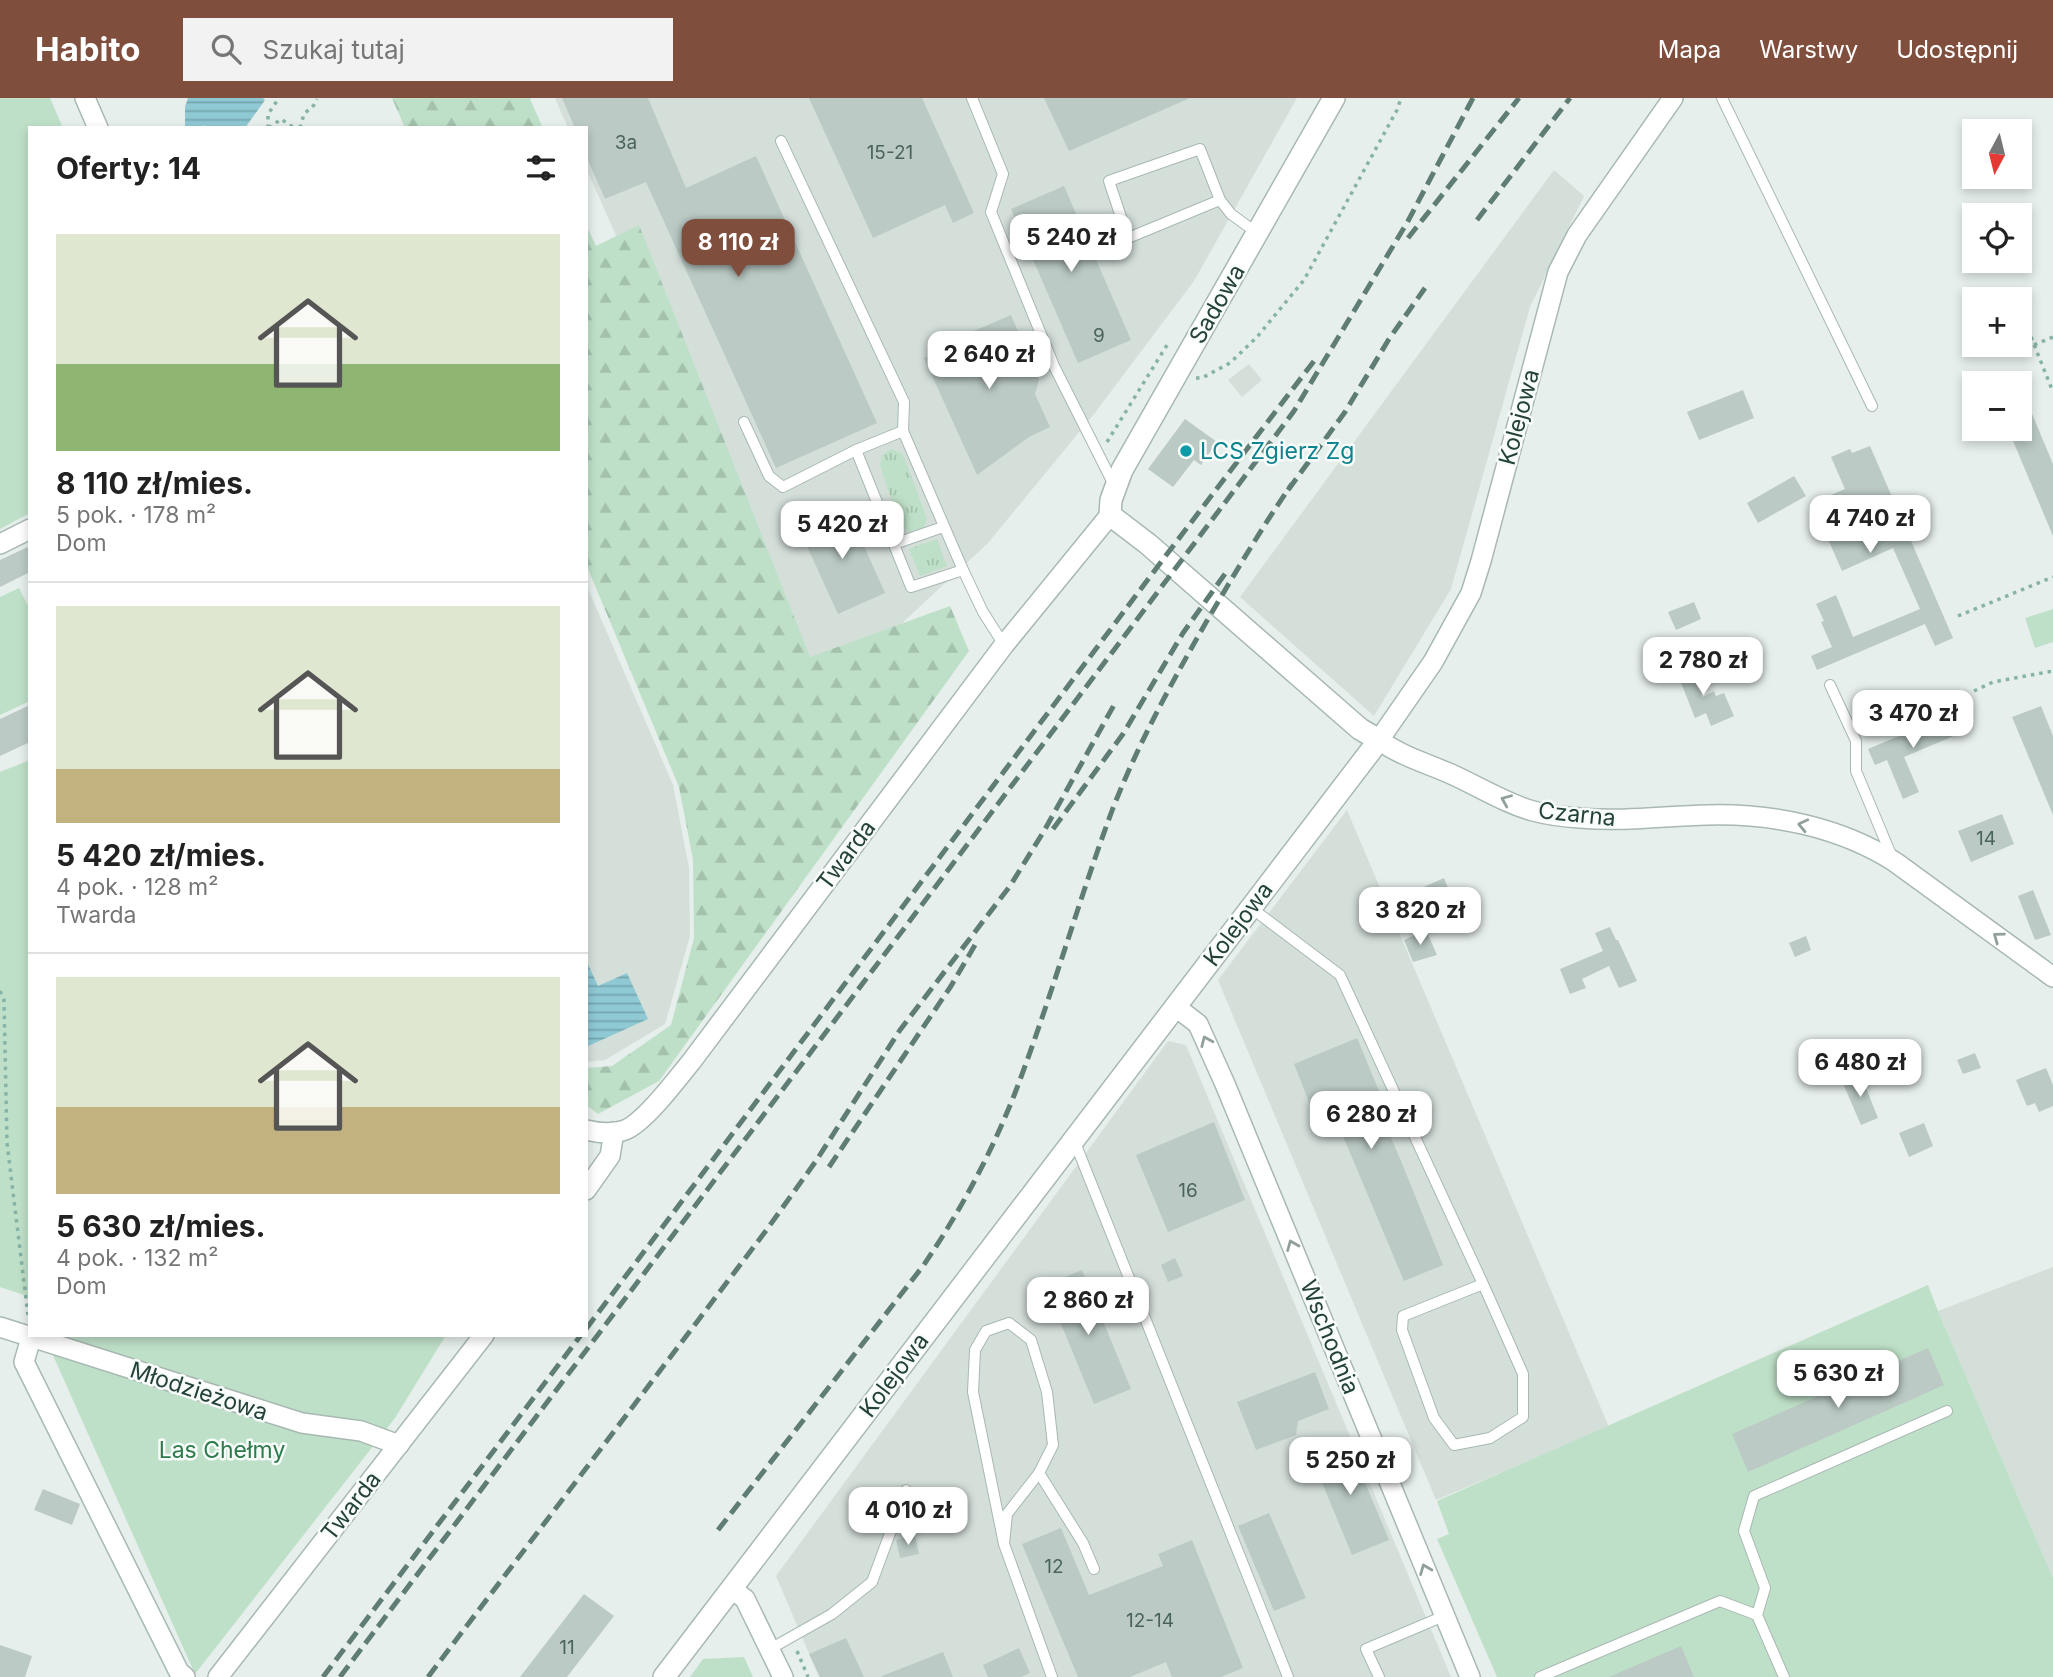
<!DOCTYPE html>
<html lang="pl">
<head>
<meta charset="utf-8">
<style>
	body { margin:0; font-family:Inter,sans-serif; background:#f2f2f2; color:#222; height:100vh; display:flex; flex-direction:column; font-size:26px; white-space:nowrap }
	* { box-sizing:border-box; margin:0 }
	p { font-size:23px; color:#767676 }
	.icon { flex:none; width:38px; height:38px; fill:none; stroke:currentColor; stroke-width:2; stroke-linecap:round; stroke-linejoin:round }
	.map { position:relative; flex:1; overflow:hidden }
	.details { position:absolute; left:28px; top:28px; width:560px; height:1211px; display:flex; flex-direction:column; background:#fff; border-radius:0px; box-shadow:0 4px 10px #0003 }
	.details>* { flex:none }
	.needle { width:46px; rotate:187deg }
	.fabs { position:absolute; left:1962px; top:21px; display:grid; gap:14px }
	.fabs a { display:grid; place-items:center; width:70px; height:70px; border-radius:0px; background:#fff; box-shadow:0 4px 10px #0003; font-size:35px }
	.price { position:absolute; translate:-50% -60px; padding:0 16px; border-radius:14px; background:#fff; color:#222; font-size:23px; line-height:46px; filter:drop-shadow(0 2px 4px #0008) }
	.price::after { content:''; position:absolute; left:50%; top:42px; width:21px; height:16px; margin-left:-10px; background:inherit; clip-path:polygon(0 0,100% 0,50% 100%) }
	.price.current { background:#804e3d; color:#fff }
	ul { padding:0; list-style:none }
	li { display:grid; align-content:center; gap:14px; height:371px; padding:0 28px }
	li+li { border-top:2px solid #e0e0e0 }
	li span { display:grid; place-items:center; height:217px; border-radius:0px; color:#555 }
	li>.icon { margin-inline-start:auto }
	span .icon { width:126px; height:126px; fill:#fffc; stroke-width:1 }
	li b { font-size:30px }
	h2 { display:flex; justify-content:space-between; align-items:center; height:84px; padding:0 28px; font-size:30px }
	header { display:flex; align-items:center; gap:42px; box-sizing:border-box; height:98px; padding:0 35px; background:#804e3d; color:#fff }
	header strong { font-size:33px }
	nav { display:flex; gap:38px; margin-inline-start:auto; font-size:24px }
	.search { width:490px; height:63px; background:#f2f2f2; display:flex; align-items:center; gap:18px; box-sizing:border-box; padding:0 24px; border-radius:0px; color:#767676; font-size:26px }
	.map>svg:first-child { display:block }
	.built { fill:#d4dfda }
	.grass { fill:url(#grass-tufts) }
	.forest { fill:url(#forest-firs) }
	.green { fill:#bfe0c8 }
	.water { fill:url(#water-rules) }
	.building { fill:#bbcac4 }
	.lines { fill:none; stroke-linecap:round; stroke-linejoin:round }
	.service-casing { stroke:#a8b8b2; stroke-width:12 }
	.minor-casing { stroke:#a8b8b2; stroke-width:22 }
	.tertiary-casing { stroke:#a8b8b2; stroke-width:24 }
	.path { stroke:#86b3a5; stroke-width:3.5; stroke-dasharray:3.5 5; stroke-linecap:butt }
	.service { stroke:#fff; stroke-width:10 }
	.minor { stroke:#fff; stroke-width:19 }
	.tertiary { stroke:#fff; stroke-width:21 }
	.rail { stroke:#5f7d75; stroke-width:5; stroke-dasharray:14 7; stroke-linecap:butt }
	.oneway { stroke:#92a09c }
	.culture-dot { fill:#0f9aa8; stroke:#f7fbf9; stroke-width:2.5 }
	.labels { text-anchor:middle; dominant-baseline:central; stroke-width:5; stroke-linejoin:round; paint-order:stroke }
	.number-label { font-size:19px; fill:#4a645c }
	.street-label { font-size:23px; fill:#24423a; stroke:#f7fbf9 }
	.culture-label { font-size:23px; fill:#0d838f; stroke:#f7fbf9; text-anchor:start }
	.park-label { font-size:23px; fill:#2d7a4b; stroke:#f7fbf9 }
</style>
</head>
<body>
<header>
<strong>Habito</strong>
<div class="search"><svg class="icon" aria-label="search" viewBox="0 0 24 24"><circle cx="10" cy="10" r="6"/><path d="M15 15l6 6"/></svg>Szukaj tutaj</div>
<nav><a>Mapa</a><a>Warstwy</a><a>Udostępnij</a></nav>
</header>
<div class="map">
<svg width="2053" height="1579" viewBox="0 0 2053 1579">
	<defs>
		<pattern id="grass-tufts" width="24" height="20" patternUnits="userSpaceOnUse" patternTransform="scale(1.75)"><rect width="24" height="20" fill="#bfe0c8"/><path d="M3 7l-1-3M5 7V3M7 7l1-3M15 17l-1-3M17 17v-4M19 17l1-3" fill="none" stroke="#a4c1ad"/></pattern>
		<pattern id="forest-firs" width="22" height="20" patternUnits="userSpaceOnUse" patternTransform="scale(1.75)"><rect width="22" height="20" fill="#bfe0c8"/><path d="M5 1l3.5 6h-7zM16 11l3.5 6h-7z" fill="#a4c1ad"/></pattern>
		<pattern id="water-rules" width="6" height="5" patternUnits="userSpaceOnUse" patternTransform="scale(1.75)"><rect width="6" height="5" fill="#8ec9d4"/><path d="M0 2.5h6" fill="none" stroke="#74a5ad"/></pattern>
	</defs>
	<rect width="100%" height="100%" fill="#e6efeb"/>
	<g class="built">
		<path d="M555,0H1297L1194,183L1094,316L988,445L822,600L586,70V30H568Z"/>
		<path d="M1554,72L1584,98L1530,209L1451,491L1374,618L1240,499Z"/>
		<path d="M1249,266L1262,282L1242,299L1228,282Z"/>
		<path d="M586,486L673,687L689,770L690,838L665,926L605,962L586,964Z"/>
		<path d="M1347,712L1609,1329L1436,1402L1218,882Z"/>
		<path d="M1168,943L1186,947L1451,1579H819L776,1478Z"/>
		<path d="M2053,1169V1480L1938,1213Z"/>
	</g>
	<g class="grass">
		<path d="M891,351L903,356L927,421L923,431L911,435L900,428L880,368L882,357Z"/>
		<path d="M937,441L947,468L920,478L909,451Z"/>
	</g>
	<g class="forest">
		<path d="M392,0H532L530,1L543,30H405Z"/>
		<path d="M586,127L596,148L639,127L810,559L950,508L969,553L659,983L598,1016L586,1007V970L612,968L671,927L694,840L693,762L679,689L586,466Z"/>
	</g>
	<g class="green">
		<path d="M0,0H50L63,30H30V415L0,431Z"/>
		<path d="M19,490L30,512V603L0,617V499Z"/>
		<path d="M2053,511V544L2035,550L2025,520Z"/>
		<path d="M30,662V1205L27,1198L0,1189V674Z"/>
		<path d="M1928,1187L1938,1213L2053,1480V1579H1497L1437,1441L1449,1436L1437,1403Z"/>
		<path d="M44,1237H446L395,1320L195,1576Z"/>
		<path d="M744,1559L753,1579H690L703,1561Z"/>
	</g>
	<g class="water">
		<path d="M188,0H263L265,2L245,30H206L204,27L202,30H185V9Z"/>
		<path d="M586,862L598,888L627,875L648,921L586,949Z"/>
	</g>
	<g class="building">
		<path d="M562,0H648L686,90L756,58L877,325L776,370L646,84L605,101L586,58V30H575Z"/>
		<path d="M809,0H922L974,115L953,125L945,107L873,140Z"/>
		<path d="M1044,0H1190L1069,53Z"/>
		<path d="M1064,88L1131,242L1078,265L1011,111Z"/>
		<path d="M1011,217L1039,282L1035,296L1050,329L1029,339L977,377L924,260L957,246L955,241Z"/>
		<path d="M2020,287L2053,366V438L2008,331H2020Z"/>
		<path d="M1743,292L1754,320L1699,342L1687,314Z"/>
		<path d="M1185,321L1217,344L1201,367L1194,362L1173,389L1148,371Z"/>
		<path d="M1870,348L1953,540L1935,548L1925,526L1817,572L1811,558L1832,549L1821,524L1824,523L1816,506L1836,497L1853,539L1920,511L1893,450L1842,473L1812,405L1845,391L1831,359L1850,351L1852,355Z"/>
		<path d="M1794,378L1806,398L1758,425L1747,405Z"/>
		<path d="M847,410L885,495L838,516L799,431Z"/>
		<path d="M30,448V474L0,489V462Z"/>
		<path d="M1694,504L1701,521L1676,532L1668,514Z"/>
		<path d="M1689,561L1703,599L1714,593L1716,598L1724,595L1734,618L1711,628L1706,615L1695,620L1674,567Z"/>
		<path d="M30,607V644L0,658V621Z"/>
		<path d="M2041,608L2053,638V717L2012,619Z"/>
		<path d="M1954,615L1963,634L1904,659L1919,694L1903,701L1887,662L1875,667L1868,651Z"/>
		<path d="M2002,716L2014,746L1971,764L1958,733Z"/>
		<path d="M1444,780L1453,803L1426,814L1417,792Z"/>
		<path d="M2033,792L2051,837L2035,842L2018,798Z"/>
		<path d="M1610,829L1616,842H1618L1637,883L1619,890L1609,868L1582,881L1586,890L1570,896L1560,871L1603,853L1595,835Z"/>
		<path d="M1426,832L1437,857L1413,864L1404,842Z"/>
		<path d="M1806,838L1811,852L1795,859L1789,845Z"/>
		<path d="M1357,940L1379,993L1372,996L1401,1063L1443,1167L1404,1183L1332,1012L1315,1019L1294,966Z"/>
		<path d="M1975,955L1981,970L1963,976L1957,962Z"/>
		<path d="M2046,970L2053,987V1008L2039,1014L2035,1005L2027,1008L2016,982Z"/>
		<path d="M1860,975L1878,1020L1861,1027L1842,983Z"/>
		<path d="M1214,1024L1245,1102L1168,1134L1136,1057Z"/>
		<path d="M1924,1025L1933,1048L1909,1059L1899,1035Z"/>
		<path d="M1175,1160L1183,1178L1168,1184L1161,1167Z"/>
		<path d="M1082,1172L1131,1291L1094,1306L1045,1187Z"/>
		<path d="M1928,1250L1944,1287L1748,1374L1732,1336Z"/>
		<path d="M1315,1274L1329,1311L1298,1323L1296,1337L1256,1352L1237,1304Z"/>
		<path d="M1346,1339L1389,1442L1352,1457L1316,1370L1324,1367L1318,1350Z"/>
		<path d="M43,1391L80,1406L72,1427L34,1412Z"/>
		<path d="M1269,1415L1306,1500L1274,1513L1238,1428Z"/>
		<path d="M1061,1430L1089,1497L1163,1468L1158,1456L1192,1442L1243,1570L1221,1579H1172L1166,1564L1130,1579H1078L1022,1446Z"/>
		<path d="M915,1437L919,1456L900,1460L896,1442Z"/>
		<path d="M584,1496L614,1518L567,1579H520Z"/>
		<path d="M846,1540L864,1579H820L809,1556Z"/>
		<path d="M0,1547L32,1558L25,1579H0Z"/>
		<path d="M1681,1548L1694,1579H1609Z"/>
		<path d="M1019,1550L1030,1575L1021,1579H988L983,1567Z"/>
		<path d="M943,1554L953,1579H882V1578Z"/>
	</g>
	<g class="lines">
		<defs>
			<g id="service">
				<path d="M972,0L1003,76L991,114L1054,268L1115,389"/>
				<path d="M1722,0L1872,308"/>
				<path d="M781,43L904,304L903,333L963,472L983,514L1004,547"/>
				<path d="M1220,102L1128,140L1109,83L1200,51L1220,102L1231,116L1257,135"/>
				<path d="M744,324L769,378L783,389L856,352"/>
				<path d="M903,333L856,352L911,489L963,472"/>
				<path d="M894,446L943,429"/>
				<path d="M1830,587L1856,643V673L1892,759"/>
				<path d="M1250,809L1340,877L1483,1186L1488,1197L1523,1276V1319L1490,1340L1454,1347L1434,1320L1402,1232L1403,1218L1483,1186"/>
				<path d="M1074,1042L1288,1579"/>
				<path d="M1039,1375L1083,1445L1094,1471"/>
				<path d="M1004,1446L1007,1416L1039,1375L1053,1347L1047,1294L1031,1242L1009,1225L986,1233L975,1252L973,1294L1004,1446L1052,1579"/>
				<path d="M770,1551L832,1516L872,1484L906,1392"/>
				<path d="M1379,1579L1366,1551L1444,1518"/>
				<path d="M1540,1579L1720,1503L1757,1517"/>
				<path d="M1784,1579L1757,1517L1765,1490L1744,1433L1754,1398L1947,1313"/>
			</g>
			<g id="minor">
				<path d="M85,0L98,30"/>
				<path d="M1673,0L1577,137L1558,174L1481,463L1471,495L1433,564L1379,642C1401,658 1426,665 1451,676C1478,688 1504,705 1533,713C1548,717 1564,719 1580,720C1623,724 1665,718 1707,717C1772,715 1840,729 1895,764L2053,879"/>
				<path d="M0,446L30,431"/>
				<path d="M1176,909L1198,926L1225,986L1470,1579"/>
				<path d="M586,1032C598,1035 613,1036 625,1032C645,1024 676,982 691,964L1004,547L1110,417"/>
				<path d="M586,1092L610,1058L614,1034"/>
				<path d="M0,1229L302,1325L361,1333L399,1347"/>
				<path d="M31,1240L24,1264L179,1574L185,1579"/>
				<path d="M732,1491L745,1501L783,1579"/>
				<path d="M218,1579L484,1237"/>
			</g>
			<path id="tertiary" d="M664,1579L1379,642L1360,631L1148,446L1110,417L1111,402L1122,372L1334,0"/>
		</defs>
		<use href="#service" class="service-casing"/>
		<use href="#minor" class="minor-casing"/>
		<use href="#tertiary" class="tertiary-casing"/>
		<g class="path">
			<path d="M268,30V16L279,0"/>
			<path d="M269,30L281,21L294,30"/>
			<path d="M300,30L304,16L314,7L317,1"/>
			<path d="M2031,239L2053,294"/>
			<path d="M2034,247L2053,239"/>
			<path d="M1196,280H1202L1230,265L1257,239L1304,182L1397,12L1401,0"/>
			<path d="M1107,344L1167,247"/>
			<path d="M1958,518L2053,479"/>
			<path d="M1974,593L1993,584L2053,573"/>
			<path d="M0,893L4,902L7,1045L28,1217"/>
			<path d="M797,1553L808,1579"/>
		</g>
		<use href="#service" class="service"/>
		<use href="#minor" class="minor"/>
		<use href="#tertiary" class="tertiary"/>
		<g class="rail">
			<path d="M1477,122L1570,0"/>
			<path d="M1408,140L1519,0"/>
			<path d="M1288,392L1345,314L1389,241L1425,190"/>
			<path d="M1053,731L1123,636L1183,535L1227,473"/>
			<path d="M829,1069L951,888L975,847"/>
			<path d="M586,1231L1164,460L1314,263"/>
			<path d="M718,1432L923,1168C960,1114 991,1056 1015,995C1051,901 1078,804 1113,710C1139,644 1173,582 1208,521C1235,475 1262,429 1292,386"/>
			<path d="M323,1579L581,1237"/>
			<path d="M340,1579L1294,313L1408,123L1473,0"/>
			<path d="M428,1579L765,1134L816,1063L900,932L1010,788L1044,733L1114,607"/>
		</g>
	</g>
	<defs><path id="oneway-chevron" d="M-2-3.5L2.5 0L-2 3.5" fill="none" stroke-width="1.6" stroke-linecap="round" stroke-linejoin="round" transform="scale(1.75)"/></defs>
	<g class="oneway">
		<use href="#oneway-chevron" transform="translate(1506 702) rotate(-157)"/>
		<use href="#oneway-chevron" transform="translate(1803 727) rotate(-167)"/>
		<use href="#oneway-chevron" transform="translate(1998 839) rotate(-144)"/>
		<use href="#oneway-chevron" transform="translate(1206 943) rotate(-114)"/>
		<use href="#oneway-chevron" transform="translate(1292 1147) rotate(-112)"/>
		<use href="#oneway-chevron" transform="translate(1425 1471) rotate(-112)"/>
	</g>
	<circle class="culture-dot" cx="1186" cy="353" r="7"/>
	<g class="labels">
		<g class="number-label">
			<text x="626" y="44">3a</text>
			<text x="890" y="54">15-21</text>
			<text x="1099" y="237">9</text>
			<text x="1986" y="740">14</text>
			<text x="1188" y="1092">16</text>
			<text x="1054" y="1468">12</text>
			<text x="1150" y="1522">12-14</text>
			<text x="567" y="1549">11</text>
		</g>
		<g class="street-label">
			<text transform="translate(1217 206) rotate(-60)">Sadowa</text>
			<text transform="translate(1519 319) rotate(-75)">Kolejowa</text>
			<text transform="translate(1577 716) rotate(6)">Czarna</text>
			<text transform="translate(846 757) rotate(-53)">Twarda</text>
			<text transform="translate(1238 826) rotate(-53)">Kolejowa</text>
			<text transform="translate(1330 1239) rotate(68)">Wschodnia</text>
			<text transform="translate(894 1277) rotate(-53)">Kolejowa</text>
			<text transform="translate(199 1293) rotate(18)">Młodzieżowa</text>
			<text transform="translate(351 1408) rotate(-52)">Twarda</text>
		</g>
		<g class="culture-label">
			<text x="1200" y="353">LCS Zgierz Zg</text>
		</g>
		<g class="park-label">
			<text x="222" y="1352">Las Chełmy</text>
		</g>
	</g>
</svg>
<div class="fabs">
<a><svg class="needle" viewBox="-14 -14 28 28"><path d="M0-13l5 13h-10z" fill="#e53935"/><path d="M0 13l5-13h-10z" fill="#767676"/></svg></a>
<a><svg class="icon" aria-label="locate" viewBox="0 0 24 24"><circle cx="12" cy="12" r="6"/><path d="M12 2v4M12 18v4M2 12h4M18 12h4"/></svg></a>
<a>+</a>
<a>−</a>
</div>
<b class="price" style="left:1071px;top:176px">5 240 zł</b>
<b class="price current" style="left:738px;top:181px">8 110 zł</b>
<b class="price" style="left:989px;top:293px">2 640 zł</b>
<b class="price" style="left:1870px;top:457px">4 740 zł</b>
<b class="price" style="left:842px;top:463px">5 420 zł</b>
<b class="price" style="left:1703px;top:599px">2 780 zł</b>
<b class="price" style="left:1913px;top:652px">3 470 zł</b>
<b class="price" style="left:1420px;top:849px">3 820 zł</b>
<b class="price" style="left:1860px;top:1001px">6 480 zł</b>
<b class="price" style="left:1371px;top:1053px">6 280 zł</b>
<b class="price" style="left:1088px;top:1239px">2 860 zł</b>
<b class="price" style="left:1838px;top:1312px">5 630 zł</b>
<b class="price" style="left:1350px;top:1399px">5 250 zł</b>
<b class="price" style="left:908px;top:1449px">4 010 zł</b>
<section class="details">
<h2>Oferty: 14<svg class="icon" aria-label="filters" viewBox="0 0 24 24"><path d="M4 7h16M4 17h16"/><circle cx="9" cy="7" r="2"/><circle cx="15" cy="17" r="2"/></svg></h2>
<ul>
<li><span style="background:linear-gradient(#dfe7d0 60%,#8fb573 0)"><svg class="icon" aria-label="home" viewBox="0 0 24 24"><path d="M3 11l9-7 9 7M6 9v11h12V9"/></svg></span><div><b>8 110 zł/mies.</b><p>5 pok. · 178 m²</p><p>Dom</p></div></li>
<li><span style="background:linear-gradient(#dfe7d0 75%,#c2b280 0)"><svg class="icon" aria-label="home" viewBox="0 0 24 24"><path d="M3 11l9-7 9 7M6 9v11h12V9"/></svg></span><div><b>5 420 zł/mies.</b><p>4 pok. · 128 m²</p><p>Twarda</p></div></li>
<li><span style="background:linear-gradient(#dfe7d0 60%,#c2b280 0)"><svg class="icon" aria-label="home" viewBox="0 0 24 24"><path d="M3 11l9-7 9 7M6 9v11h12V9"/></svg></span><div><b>5 630 zł/mies.</b><p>4 pok. · 132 m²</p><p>Dom</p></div></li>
</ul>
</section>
</div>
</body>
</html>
